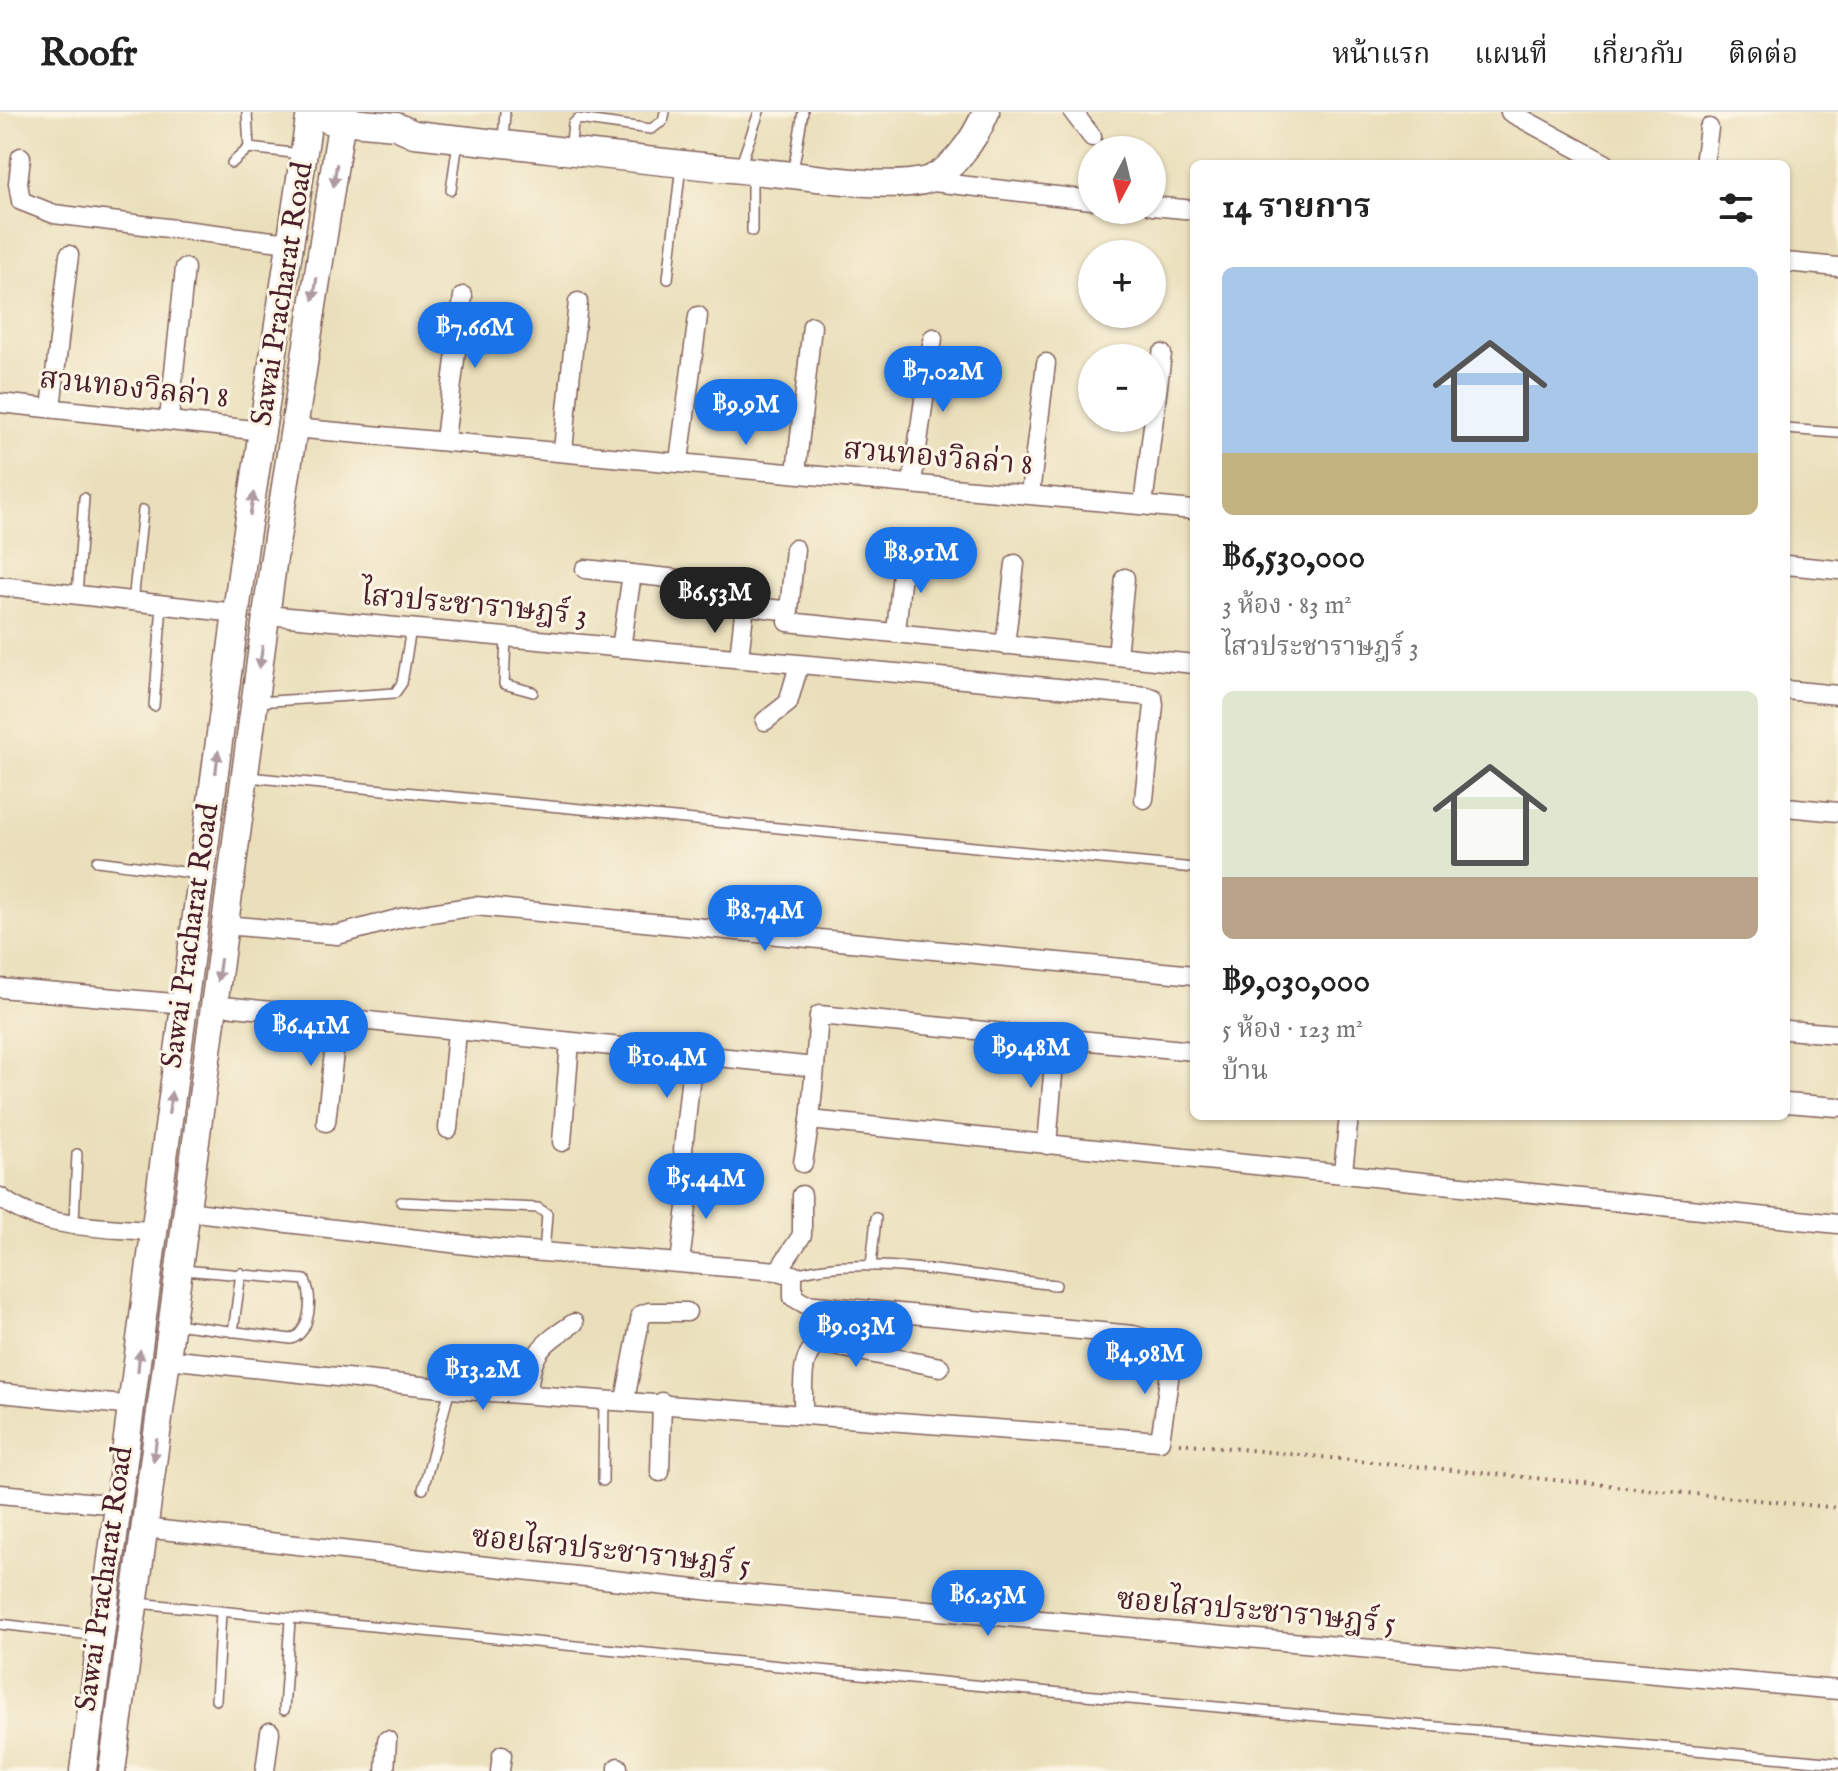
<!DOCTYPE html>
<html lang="th">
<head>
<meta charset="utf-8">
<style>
	body { margin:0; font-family:"IM FELL English","Noto Serif Thai",serif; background:#f6f6f6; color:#222; height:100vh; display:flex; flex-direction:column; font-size:30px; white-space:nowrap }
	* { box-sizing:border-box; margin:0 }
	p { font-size:26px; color:#767676 }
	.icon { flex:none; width:44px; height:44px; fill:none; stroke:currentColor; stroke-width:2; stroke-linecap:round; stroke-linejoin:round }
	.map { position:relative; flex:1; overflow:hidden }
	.side { position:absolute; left:1190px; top:48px; width:600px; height:960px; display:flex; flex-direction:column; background:#fff; border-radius:12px; box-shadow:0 2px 6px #0004 }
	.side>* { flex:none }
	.needle { width:52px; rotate:187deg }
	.tools { position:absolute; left:1078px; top:24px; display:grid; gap:16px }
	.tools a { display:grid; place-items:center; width:88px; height:88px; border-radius:50%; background:#fff; box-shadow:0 2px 6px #0004; font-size:40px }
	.price { position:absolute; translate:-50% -68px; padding:0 18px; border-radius:28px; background:#1a73e8; color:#fff; font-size:26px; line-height:52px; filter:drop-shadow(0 2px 4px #0008) }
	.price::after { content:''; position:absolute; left:50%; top:48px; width:24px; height:18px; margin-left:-12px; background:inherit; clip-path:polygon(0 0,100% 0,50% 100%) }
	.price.on { background:#222; color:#fff }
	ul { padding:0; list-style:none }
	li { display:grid; align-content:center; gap:16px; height:424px; padding:0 32px }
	li span { display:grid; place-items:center; height:248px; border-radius:12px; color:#555 }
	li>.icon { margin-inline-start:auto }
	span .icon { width:144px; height:144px; fill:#fffc; stroke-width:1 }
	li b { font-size:34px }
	h2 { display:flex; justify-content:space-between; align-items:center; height:96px; padding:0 32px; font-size:34px }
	header { display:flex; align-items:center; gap:48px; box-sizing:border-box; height:112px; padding:0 40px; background:#fff; border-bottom:2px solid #e0e0e0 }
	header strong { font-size:38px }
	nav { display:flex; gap:44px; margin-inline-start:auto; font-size:28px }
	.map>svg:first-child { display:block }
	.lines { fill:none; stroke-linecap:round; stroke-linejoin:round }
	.lane-casing { stroke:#82625d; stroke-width:12 }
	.street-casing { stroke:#82625d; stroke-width:21 }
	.secondary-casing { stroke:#82625d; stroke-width:29 }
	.path { stroke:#82625d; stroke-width:4; stroke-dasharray:2 6; stroke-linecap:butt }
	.lane { stroke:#fff; stroke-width:9 }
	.street { stroke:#fff; stroke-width:18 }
	.secondary { stroke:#fff; stroke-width:26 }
	.oneway { fill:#ae9aa0 }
	.labels { text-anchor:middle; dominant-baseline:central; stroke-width:6; stroke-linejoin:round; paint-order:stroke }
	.street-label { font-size:30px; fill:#4a1f2b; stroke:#fcf5e5 }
</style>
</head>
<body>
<header>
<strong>Roofr</strong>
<nav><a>หน้าแรก</a><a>แผนที่</a><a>เกี่ยวกับ</a><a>ติดต่อ</a></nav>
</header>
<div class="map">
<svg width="1838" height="1659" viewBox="0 0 1838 1659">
	<rect width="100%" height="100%" fill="#fcf5e5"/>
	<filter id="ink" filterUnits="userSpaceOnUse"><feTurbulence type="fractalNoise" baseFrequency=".0125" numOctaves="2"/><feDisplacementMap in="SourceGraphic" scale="16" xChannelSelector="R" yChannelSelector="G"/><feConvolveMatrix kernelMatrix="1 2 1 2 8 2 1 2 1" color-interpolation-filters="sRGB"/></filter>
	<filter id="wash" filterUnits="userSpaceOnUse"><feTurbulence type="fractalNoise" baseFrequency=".006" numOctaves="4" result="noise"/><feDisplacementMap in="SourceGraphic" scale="32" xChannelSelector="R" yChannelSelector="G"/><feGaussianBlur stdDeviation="1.8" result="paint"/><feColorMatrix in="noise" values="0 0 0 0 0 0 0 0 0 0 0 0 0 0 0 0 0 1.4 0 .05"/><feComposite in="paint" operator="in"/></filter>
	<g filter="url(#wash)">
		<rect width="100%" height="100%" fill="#eadfba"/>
	</g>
	<g filter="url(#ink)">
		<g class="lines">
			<defs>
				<g id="lane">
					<path d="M247,0L249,36"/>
					<path d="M503,29L505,0"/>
					<path d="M570,39L573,12L578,7L651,17L663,9L665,0"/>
					<path d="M232,51L249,36L301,42"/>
					<path d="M740,55L759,0"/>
					<path d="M793,60L803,0"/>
					<path d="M752,63V119"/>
					<path d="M451,78L458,30"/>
					<path d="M668,167L681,53"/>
					<path d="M1786,317L1838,321"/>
					<path d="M77,483L84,386"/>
					<path d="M133,490L143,398"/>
					<path d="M506,526L504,572L533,580"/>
					<path d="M257,590L395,581L402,571L411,517"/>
					<path d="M154,594L162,493"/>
					<path d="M248,665L1194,756"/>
					<path d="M97,749L199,762"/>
					<path d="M401,1090L538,1096L547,1102L544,1141"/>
					<path d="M74,1110L77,1042"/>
					<path d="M871,1154L876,1106"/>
					<path d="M793,1163C856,1140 987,1166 1056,1173"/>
					<path d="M175,1212L291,1227C311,1220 313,1186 305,1168L182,1158"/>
					<path d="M233,1220L241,1161"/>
					<path d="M603,1369L604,1286"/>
					<path d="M423,1377L450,1277"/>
					<path d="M138,1491L973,1573L1838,1651"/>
					<path d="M0,1512L99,1524"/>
					<path d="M216,1588L221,1501"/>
					<path d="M284,1598L290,1508"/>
				</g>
				<g id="street">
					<path d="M1073,0L1092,25"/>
					<path d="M1510,0L1606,52"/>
					<path d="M21,45L18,71L21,89L54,102L289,131"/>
					<path d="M1704,52L1709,16"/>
					<path d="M924,69L1092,88"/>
					<path d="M1152,94L1194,98"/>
					<path d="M1786,150L1838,155"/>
					<path d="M0,291L263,319"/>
					<path d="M51,296L69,143"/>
					<path d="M169,307L185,156"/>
					<path d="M294,316L1194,398"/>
					<path d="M445,327L463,184"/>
					<path d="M563,338L578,190"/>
					<path d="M679,349L698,204"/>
					<path d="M796,361L812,214"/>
					<path d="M912,371L933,226"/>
					<path d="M1030,382L1046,251"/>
					<path d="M1143,393L1162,242"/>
					<path d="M1786,453L1838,458"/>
					<path d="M585,457L632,462L621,536"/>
					<path d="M632,462L687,468"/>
					<path d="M0,474L236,501"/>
					<path d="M789,499L788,510L1194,552"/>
					<path d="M267,503L1146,584L1153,586L1154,593L1144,687"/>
					<path d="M896,520L904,441"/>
					<path d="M1005,533L1015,452"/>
					<path d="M1117,543L1125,466"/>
					<path d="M739,546L744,501L750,494L789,499L795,437"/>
					<path d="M1786,578L1838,583"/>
					<path d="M765,609L788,591L799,553"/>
					<path d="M1786,695L1838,700"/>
					<path d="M225,813L337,823L405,805L476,794L1194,863"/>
					<path d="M0,876L185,892"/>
					<path d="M214,893L815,955L819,903L1194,939"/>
					<path d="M1786,918L1838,922"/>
					<path d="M815,955L810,1008L1838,1112"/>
					<path d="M1786,991L1838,995"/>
					<path d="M326,1010L338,906"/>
					<path d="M448,1017L457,920"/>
					<path d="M562,1030L570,930"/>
					<path d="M1047,1033L1056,927"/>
					<path d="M683,1038L693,943"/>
					<path d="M803,1051L810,1008"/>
					<path d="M1343,1059L1349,1004"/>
					<path d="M0,1085C42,1119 105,1114 156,1120"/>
					<path d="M680,1150L691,1064"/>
					<path d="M778,1159L802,1123V1083"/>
					<path d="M167,1247L450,1277L1160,1329L1172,1247L1161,1231L1133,1223L805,1192L793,1185V1163L778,1159L492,1136L187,1099"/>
					<path d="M0,1281L134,1294"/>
					<path d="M528,1281C531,1240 541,1233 574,1211"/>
					<path d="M625,1288L641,1203L649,1200H687"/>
					<path d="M803,1301C804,1278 798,1244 819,1231L940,1255"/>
					<path d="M660,1360L662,1290"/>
					<path d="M0,1382L119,1393"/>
					<path d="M144,1416L712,1479L1838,1578"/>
					<path d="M265,1659L270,1620"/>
					<path d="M385,1659L387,1628"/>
					<path d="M500,1659L502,1643"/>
					<path d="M618,1659V1655"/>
				</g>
				<g id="secondary">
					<path d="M328,8L396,14L414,22C537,35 660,51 783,62C821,66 886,77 923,69C951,63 976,25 986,0"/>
					<path d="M83,1659L246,425L310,0"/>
					<path d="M112,1659L273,452L343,0"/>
				</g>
			</defs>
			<use href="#lane" class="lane-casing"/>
			<use href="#street" class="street-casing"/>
			<use href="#secondary" class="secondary-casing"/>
			<path class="path" d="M1179,1331L1838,1396"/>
			<use href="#lane" class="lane"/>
			<use href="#street" class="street"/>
			<use href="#secondary" class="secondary"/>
		</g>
		<defs><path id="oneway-solid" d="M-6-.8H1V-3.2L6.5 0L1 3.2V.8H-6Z" transform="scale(2)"/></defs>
		<g class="oneway">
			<use href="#oneway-solid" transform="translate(335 63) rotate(99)"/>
			<use href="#oneway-solid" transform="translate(315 177) rotate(99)"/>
			<use href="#oneway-solid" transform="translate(252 392) rotate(-80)"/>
			<use href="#oneway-solid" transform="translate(261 545) rotate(98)"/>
			<use href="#oneway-solid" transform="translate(217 650) rotate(-83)"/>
			<use href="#oneway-solid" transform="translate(219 858) rotate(98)"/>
			<use href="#oneway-solid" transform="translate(170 991) rotate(-83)"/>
			<use href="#oneway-solid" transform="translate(139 1249) rotate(-84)"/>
			<use href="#oneway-solid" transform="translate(155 1338) rotate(98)"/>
		</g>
	</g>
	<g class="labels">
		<g class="street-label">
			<text transform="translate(283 182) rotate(-81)">Sawai Pracharat Road</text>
			<text transform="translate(134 277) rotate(6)">สวนทองวิลล่า 8</text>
			<text transform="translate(938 346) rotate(5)">สวนทองวิลล่า 8</text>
			<text transform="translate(474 494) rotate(5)">ไสวประชาราษฎร์ 3</text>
			<text transform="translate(191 824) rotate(-82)">Sawai Pracharat Road</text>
			<text transform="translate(611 1440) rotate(6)">ซอยไสวประชาราษฎร์ 5</text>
			<text transform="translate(105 1467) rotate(-82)">Sawai Pracharat Road</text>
			<text transform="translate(1256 1500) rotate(5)">ซอยไสวประชาราษฎร์ 5</text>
		</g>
	</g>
</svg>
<div class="tools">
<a><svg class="needle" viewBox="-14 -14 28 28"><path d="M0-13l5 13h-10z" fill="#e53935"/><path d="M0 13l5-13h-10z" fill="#767676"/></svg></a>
<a>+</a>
<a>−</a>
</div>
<b class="price" style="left:475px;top:258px">฿7.66M</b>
<b class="price" style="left:943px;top:302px">฿7.02M</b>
<b class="price" style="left:746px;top:335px">฿9.9M</b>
<b class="price" style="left:921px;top:483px">฿8.91M</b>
<b class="price on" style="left:715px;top:523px">฿6.53M</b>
<b class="price" style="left:765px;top:841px">฿8.74M</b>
<b class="price" style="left:311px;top:956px">฿6.41M</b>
<b class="price" style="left:1031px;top:978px">฿9.48M</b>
<b class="price" style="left:667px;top:988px">฿10.4M</b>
<b class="price" style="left:706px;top:1109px">฿5.44M</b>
<b class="price" style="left:856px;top:1257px">฿9.03M</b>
<b class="price" style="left:1145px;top:1284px">฿4.98M</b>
<b class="price" style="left:483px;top:1300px">฿13.2M</b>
<b class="price" style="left:988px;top:1526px">฿6.25M</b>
<section class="side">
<h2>14 รายการ<svg class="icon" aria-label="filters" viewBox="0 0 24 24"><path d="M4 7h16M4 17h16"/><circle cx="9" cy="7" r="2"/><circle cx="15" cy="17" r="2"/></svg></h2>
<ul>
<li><span style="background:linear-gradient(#a9c7e8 75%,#c2b280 0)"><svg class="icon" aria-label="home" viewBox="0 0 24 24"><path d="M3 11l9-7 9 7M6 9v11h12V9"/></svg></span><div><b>฿6,530,000</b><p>3 ห้อง · 83 m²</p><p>ไสวประชาราษฎร์ 3</p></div></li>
<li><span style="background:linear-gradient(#dfe7d0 75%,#b9a48a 0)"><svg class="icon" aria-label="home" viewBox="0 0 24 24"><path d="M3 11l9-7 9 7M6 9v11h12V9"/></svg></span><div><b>฿9,030,000</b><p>5 ห้อง · 123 m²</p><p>บ้าน</p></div></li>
</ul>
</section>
</div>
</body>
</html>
